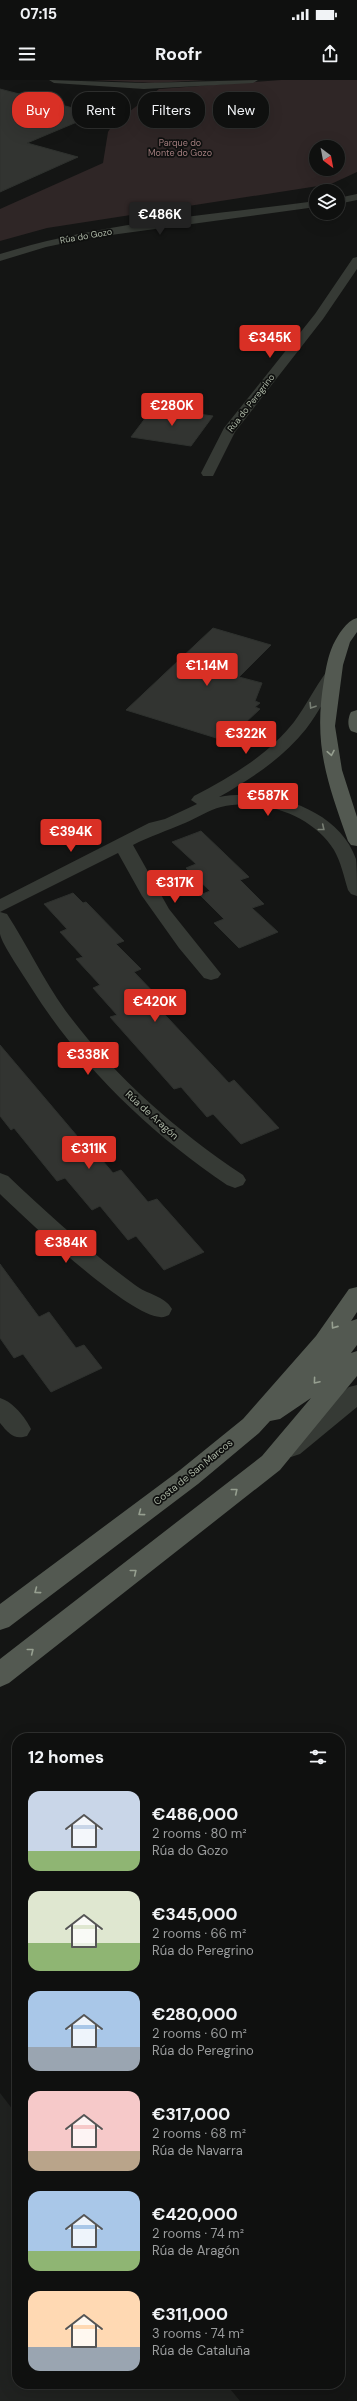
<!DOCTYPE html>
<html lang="en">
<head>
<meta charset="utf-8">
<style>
	body { margin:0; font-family:"DM Sans",sans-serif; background:#1d1e1d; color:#f1f3f6; height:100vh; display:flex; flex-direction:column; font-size:15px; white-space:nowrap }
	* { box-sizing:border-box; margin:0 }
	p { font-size:13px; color:#9b9d9e }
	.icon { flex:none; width:22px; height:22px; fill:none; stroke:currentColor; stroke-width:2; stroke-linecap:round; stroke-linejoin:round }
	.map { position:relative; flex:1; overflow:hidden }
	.panel { position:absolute; left:12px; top:1653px; width:333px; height:656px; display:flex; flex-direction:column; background:#0f100f; border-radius:16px; box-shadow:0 4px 16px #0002,0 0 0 1px #2f302f }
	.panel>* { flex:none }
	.banner { position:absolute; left:12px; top:12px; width:333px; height:36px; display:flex; gap:8px }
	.needle { width:26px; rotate:148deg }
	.buttons { position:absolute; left:309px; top:60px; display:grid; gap:8px }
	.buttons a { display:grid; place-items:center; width:36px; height:36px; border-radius:50%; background:#0f100f; box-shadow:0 4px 16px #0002,0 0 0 1px #2f302f; font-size:20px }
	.price { position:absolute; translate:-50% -34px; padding:0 9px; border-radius:4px; background:#d93025; color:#fff; font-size:13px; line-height:26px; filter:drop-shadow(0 1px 2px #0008) }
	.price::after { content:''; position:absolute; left:50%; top:24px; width:12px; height:9px; margin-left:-6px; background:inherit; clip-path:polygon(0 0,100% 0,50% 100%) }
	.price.active { background:#222; color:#fff }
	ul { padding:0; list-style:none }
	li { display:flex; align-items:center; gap:12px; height:100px; padding:0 16px }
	li span { display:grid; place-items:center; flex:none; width:112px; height:80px; border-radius:12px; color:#555 }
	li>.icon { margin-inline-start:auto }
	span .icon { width:48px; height:48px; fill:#fffc; stroke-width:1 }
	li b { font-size:17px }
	h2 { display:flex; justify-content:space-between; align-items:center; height:48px; padding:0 16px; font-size:17px }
	.tag { padding:0 14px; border-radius:16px; background:#0f100f; box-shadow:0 4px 16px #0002,0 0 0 1px #2f302f; font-size:14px; line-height:36px }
	.tag.active { background:#d93025; color:#fff }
	.status { display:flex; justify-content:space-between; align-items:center; height:28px; padding:0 20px; background:#0f100f; direction:ltr }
	.status svg { height:11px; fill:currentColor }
	header { display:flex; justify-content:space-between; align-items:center; height:52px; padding:0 16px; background:#0f100f; font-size:18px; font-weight:700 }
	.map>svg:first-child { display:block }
	.built { fill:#202220 }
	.green { fill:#2f2626; fill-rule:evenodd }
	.building { fill:#323431; stroke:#2e312e }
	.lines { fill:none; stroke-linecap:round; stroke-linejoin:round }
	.street { fill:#363a35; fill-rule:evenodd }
	.primary { fill:#535951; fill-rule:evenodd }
	.oneway { stroke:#777e73 }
	.oneway2 { stroke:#969f90 }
	.labels { text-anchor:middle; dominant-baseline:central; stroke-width:3.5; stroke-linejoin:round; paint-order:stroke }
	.far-park-label { font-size:9px; fill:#a17c7d; stroke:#0f100f }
	.far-street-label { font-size:9px; fill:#acb6a5; stroke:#0f100f }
	.street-label { font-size:10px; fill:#acb6a5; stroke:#0f100f }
</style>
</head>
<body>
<div class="status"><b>07:15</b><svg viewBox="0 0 49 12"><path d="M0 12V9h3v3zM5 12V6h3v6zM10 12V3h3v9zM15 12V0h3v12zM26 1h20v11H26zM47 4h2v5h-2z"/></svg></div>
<header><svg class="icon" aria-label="menu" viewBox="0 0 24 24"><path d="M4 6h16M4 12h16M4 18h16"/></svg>Roofr<svg class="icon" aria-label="share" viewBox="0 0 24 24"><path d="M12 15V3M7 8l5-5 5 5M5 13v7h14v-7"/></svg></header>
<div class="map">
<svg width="357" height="2321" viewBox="0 0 357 2321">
	<rect width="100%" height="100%" fill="#141514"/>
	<path class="built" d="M0,2013L17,2035V2304H226L240,2321H0Z"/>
	<g class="green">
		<path d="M93,0H206L155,3Z"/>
		<path d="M281,0H357V92L331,104L47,148L0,161V129L103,83L108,52L113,44L159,9ZM316,67H338V89H316Z"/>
	</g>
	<g class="building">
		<path d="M0,9L96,34L27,63L78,77L0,112Z"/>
		<path d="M153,328L213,336L191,366L131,357Z"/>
		<path d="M213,548L271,565L239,597L262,603L255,621L260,623L255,627L260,629L226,661L126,630Z"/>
		<path d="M201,751L249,797L240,800L264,824L252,828L278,852L239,868L214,843L224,839L200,815L210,811L186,788L196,784L172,762Z"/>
		<path d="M73,813L83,823L86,822L124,861L116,864L141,889L134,892L159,918L152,921L229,1003L234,1000L279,1048L241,1064L213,1034L207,1037L181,1007L174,1009L110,937L117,935L93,908L100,905L76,879L83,877L60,852L67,849L44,824Z"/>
		<path d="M0,965L83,1063L87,1062L113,1093L121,1090L148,1122L157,1119L204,1172L164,1190L136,1156L128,1160L100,1126L92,1130L65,1098L57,1101L14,1048L11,1050L0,1036Z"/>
		<path d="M0,1184L39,1237L49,1232L76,1268L84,1265L102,1288L51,1312L23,1274L14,1278L0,1258Z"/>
	</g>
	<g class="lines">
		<g class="street">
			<path d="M49,0L144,3L258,0L253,3L144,9L54,3Z"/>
			<path d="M357,114V120L338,124V118Z"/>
			<path d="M316,121V127L89,158L46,167L0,181V174C102,142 211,135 316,121Z"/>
			<path d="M357,177V189L323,239L235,352L213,396H203L201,393L224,348L315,234L353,178Z"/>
			<path d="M333,589L339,591L341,594C329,612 319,632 306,649C283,678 251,699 219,717C267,708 338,727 356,779C357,789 357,805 357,816L351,814L348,810C344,797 341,782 334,770C313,735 260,717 221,727C209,730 197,738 185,743C167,751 150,756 133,765L169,829L221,894L218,898L211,900L204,898L179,868L142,816L118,773L0,832V819L149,743L165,739L197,724L191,720L194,716C231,697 268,675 294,642C306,626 315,607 327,591Z"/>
			<path d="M0,832L7,834C27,865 43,899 65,930C113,995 175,1050 243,1095L246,1100L243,1105L235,1108L227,1105C150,1053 82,988 32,909C25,897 2,865 0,854C0,847 0,839 0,832Z"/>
			<path d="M0,1093L8,1096C48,1134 90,1172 135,1205C146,1214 165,1216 172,1229L169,1235C166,1236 163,1238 160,1237C127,1235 27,1140 0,1114Z"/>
			<path d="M357,1305V1327L300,1374L291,1377L282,1374L279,1367L282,1360L349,1307Z"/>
			<path d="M0,1318C13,1322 25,1337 31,1349L27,1356C14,1360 9,1354 0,1343Z"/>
		</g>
		<g class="primary">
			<path d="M357,538V552L350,562L343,585L335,646L342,690L357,737V766L351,765L348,761C327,701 313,665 324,600C326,588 328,576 333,565C338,555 346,541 357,538Z"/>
			<path d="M357,630V653L351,651C347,646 348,637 351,632Z"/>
			<path d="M357,1207V1232L351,1241L357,1239V1265L351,1273L357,1271V1296L280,1390L9,1603L0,1607V1579L262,1376L311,1318L280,1339L270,1341L259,1353L198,1404L9,1547L0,1550V1524L180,1390L243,1339L316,1256L349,1209Z"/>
		</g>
	</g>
	<defs><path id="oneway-chevron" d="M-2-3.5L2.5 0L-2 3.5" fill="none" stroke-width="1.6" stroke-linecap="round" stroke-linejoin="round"/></defs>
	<g class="oneway">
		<use href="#oneway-chevron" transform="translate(312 626) rotate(122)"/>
		<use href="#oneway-chevron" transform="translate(322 748) rotate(39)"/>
	</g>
	<g class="oneway2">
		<use href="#oneway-chevron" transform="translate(331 673) rotate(79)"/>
		<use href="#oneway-chevron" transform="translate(334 1246) rotate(125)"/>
		<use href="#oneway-chevron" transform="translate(316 1301) rotate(130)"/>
		<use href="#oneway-chevron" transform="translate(235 1411) rotate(-39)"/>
		<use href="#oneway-chevron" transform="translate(141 1433) rotate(143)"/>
		<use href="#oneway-chevron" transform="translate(134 1492) rotate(-39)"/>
		<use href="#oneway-chevron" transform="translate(37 1511) rotate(143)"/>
		<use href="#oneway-chevron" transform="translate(31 1571) rotate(-38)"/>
	</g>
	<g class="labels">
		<g class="far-park-label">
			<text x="180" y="63">Parque do<tspan x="180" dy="10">Monte do Gozo</tspan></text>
		</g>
		<g class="far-street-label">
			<text transform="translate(86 156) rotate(-10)">Rúa do Gozo</text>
			<text transform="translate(251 323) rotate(-52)">Rúa do Peregrino</text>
		</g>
		<g class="street-label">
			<text transform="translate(152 1035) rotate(42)">Rúa de Aragón</text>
			<text transform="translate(193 1392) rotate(-39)">Costa de San Marcos</text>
		</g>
	</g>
</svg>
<div class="buttons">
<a><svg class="needle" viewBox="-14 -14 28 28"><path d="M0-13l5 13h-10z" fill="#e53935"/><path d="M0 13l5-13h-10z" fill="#9b9d9e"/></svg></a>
<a><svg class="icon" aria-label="layers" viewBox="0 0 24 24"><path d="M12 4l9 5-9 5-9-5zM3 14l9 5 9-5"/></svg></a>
</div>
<b class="price active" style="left:160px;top:156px">€486K</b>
<b class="price" style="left:270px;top:279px">€345K</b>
<b class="price" style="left:172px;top:347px">€280K</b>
<b class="price" style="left:207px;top:607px">€1.14M</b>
<b class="price" style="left:246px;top:675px">€322K</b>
<b class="price" style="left:268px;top:737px">€587K</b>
<b class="price" style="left:71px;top:773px">€394K</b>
<b class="price" style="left:175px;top:824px">€317K</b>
<b class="price" style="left:155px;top:943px">€420K</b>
<b class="price" style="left:88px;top:996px">€338K</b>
<b class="price" style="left:89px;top:1090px">€311K</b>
<b class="price" style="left:66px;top:1184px">€384K</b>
<div class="banner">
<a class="tag active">Buy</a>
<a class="tag">Rent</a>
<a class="tag">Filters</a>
<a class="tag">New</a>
</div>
<section class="panel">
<h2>12 homes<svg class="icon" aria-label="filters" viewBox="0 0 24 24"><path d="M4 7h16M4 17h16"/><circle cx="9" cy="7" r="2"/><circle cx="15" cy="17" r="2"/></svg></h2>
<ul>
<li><span style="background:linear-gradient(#c9d6e8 75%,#8fb573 0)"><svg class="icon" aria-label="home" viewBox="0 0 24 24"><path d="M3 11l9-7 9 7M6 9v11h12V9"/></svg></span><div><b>€486,000</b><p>2 rooms · 80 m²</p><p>Rúa do Gozo</p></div></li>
<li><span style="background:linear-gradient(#dfe7d0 65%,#8fb573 0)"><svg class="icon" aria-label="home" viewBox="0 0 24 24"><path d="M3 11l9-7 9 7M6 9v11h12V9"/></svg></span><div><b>€345,000</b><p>2 rooms · 66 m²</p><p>Rúa do Peregrino</p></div></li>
<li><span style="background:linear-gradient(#a9c7e8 70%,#9aa5b1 0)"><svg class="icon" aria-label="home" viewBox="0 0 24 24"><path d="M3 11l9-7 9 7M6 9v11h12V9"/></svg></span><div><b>€280,000</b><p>2 rooms · 60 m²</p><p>Rúa do Peregrino</p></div></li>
<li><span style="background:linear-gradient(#f6c9c9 75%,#b9a48a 0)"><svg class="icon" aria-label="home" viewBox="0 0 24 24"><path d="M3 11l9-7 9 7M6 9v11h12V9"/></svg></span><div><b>€317,000</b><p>2 rooms · 68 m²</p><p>Rúa de Navarra</p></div></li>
<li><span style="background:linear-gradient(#a9c7e8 75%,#8fb573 0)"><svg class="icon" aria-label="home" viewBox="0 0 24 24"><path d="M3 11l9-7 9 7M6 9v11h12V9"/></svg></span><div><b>€420,000</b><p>2 rooms · 74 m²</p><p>Rúa de Aragón</p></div></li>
<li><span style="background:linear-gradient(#ffd9b3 70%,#9aa5b1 0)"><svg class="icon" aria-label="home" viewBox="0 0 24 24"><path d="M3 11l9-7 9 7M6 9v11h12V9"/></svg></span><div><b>€311,000</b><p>3 rooms · 74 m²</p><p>Rúa de Cataluña</p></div></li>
</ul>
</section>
</div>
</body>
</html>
